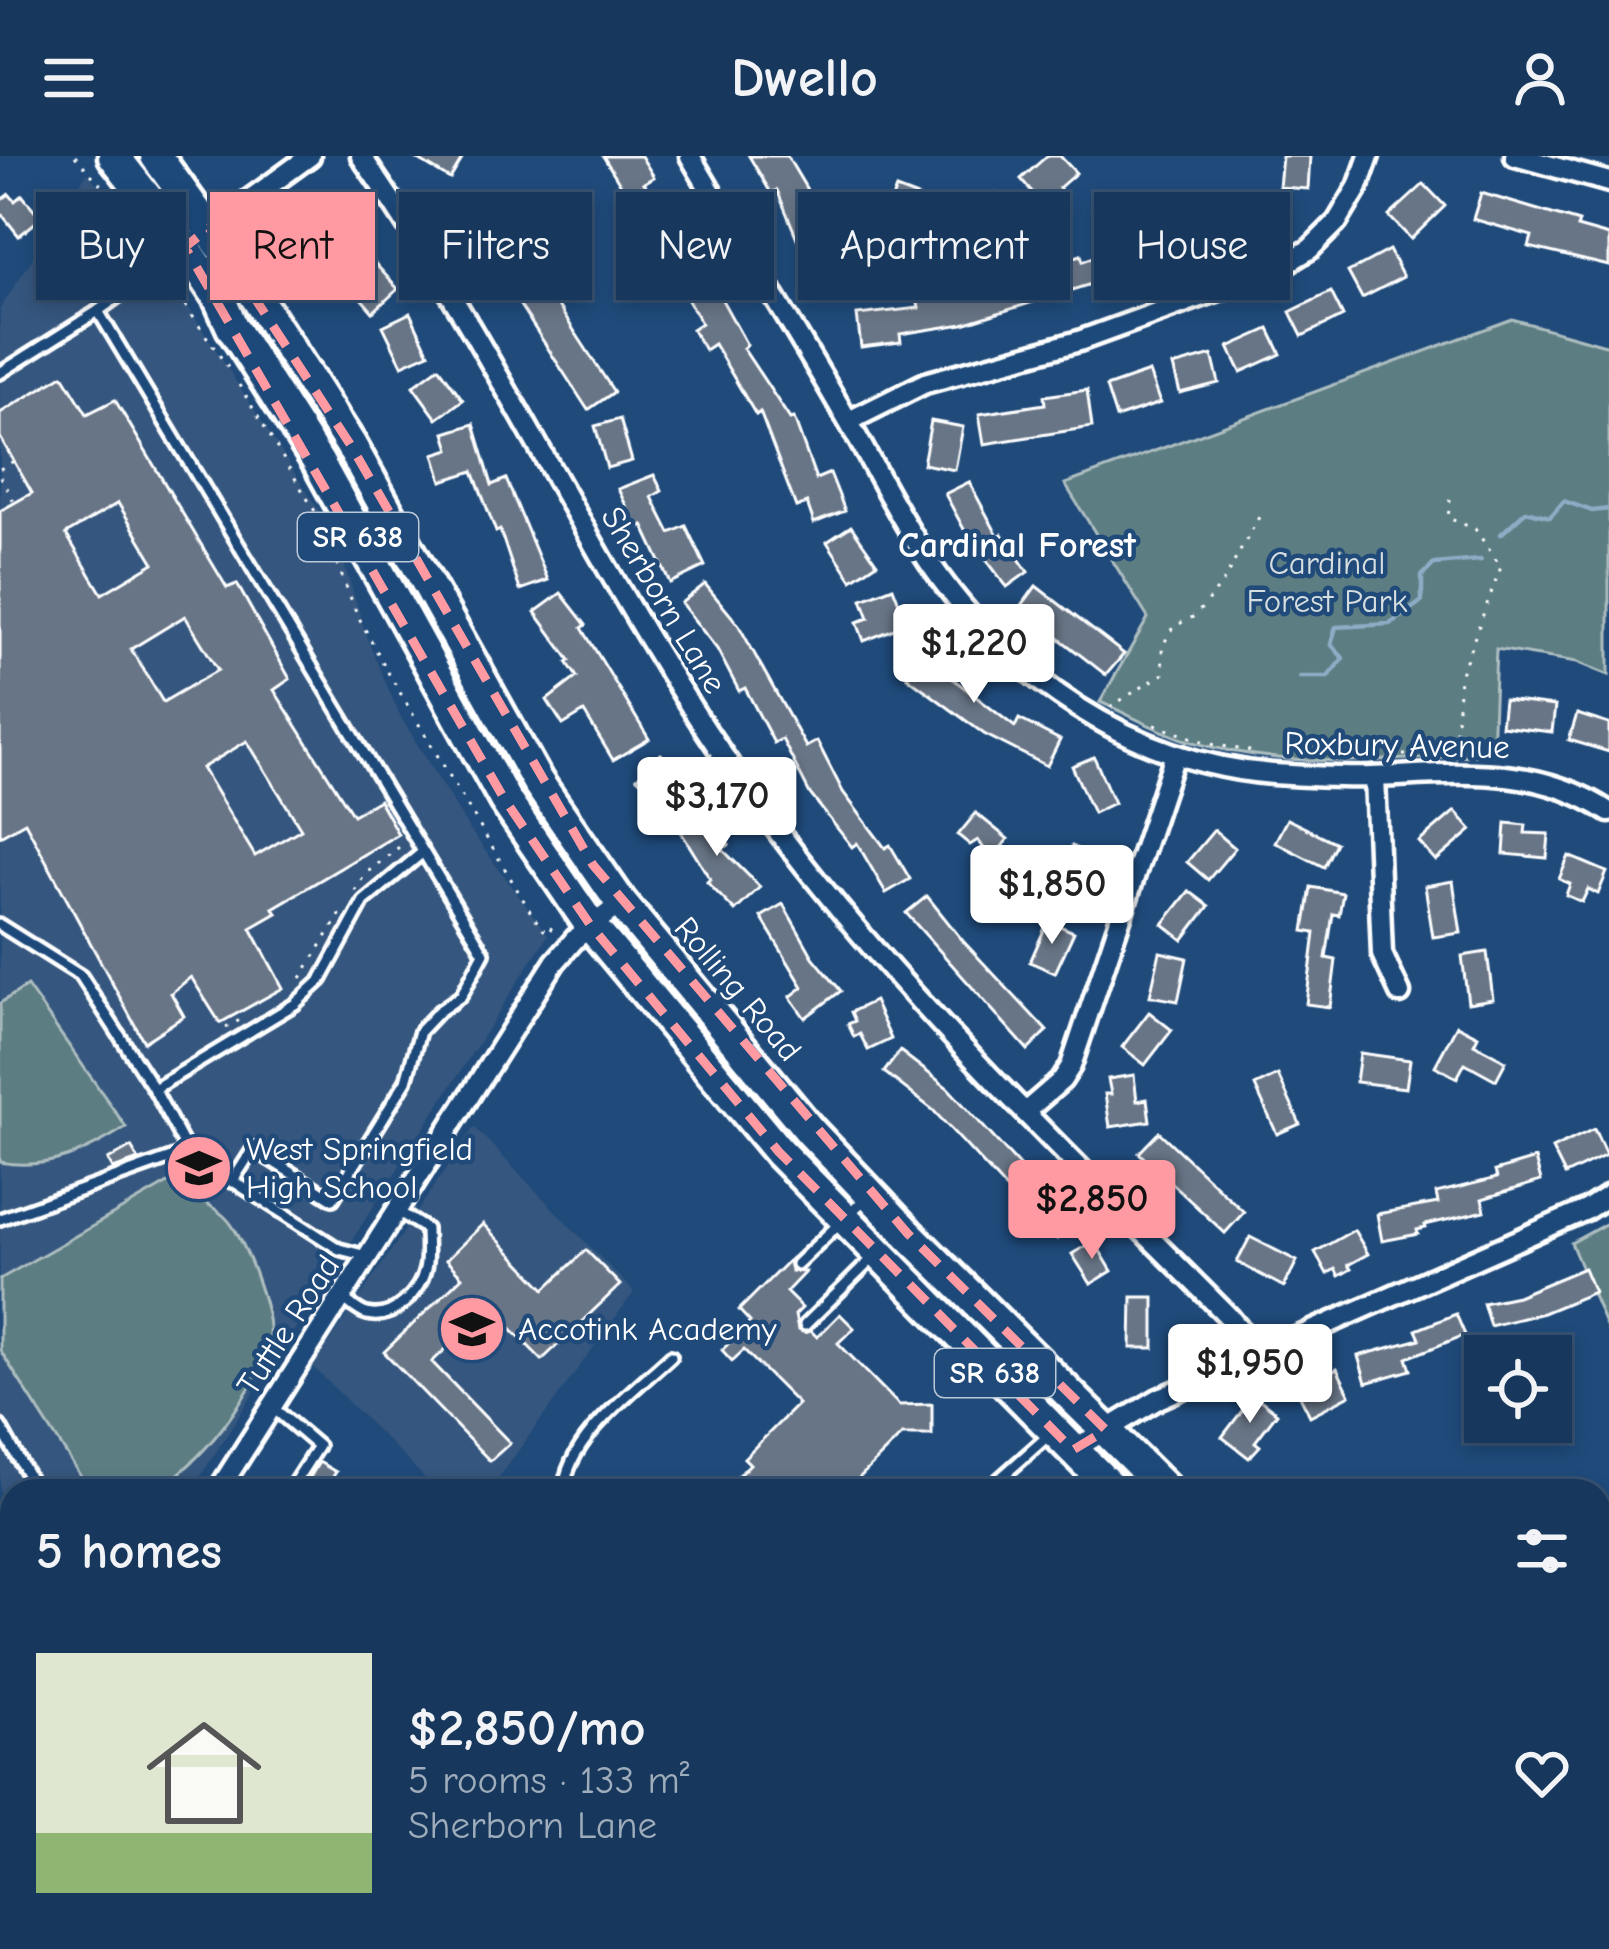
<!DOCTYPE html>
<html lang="en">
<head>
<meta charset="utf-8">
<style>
	body { margin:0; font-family:"Comic Neue",sans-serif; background:#203f62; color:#f1f3f6; height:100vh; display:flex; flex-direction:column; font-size:45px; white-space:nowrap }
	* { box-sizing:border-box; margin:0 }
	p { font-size:39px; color:#9eacbb }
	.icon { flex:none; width:66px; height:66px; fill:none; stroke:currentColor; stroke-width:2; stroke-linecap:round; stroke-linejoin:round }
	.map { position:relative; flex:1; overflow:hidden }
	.side { position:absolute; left:0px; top:1323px; width:1611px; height:471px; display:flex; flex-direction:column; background:#17385c; border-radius:36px 36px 0 0; box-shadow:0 6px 18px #0003,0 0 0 3px #365272 }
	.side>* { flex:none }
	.guide { position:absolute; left:36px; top:36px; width:1539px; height:108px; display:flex; gap:24px }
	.fabs { position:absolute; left:1464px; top:1179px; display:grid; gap:24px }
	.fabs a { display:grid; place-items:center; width:108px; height:108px; border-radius:0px; background:#17385c; box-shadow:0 6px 18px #0003,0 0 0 3px #365272; font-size:60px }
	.price { position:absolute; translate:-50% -102px; padding:0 27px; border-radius:12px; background:#fff; color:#222; font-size:39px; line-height:78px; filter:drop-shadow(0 3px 6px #0008) }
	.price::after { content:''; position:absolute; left:50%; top:72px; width:36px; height:27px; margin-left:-18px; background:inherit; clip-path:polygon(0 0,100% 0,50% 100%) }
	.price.current { background:#ff9aa2; color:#111 }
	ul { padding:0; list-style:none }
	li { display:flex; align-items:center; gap:36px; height:300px; padding:0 36px }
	li span { display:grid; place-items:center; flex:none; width:336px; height:240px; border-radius:0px; color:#555 }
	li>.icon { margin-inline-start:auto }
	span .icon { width:144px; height:144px; fill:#fffc; stroke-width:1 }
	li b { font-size:51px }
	h2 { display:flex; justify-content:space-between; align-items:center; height:144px; padding:0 36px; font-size:51px }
	.pill { padding:0 42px; border-radius:0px; background:#17385c; box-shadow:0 6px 18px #0003,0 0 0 3px #365272; font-size:42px; line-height:108px }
	.pill.current { background:#ff9aa2; color:#111 }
	header { display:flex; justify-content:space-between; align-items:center; height:156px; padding:0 36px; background:#17385c; font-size:54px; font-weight:800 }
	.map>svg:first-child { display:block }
	.built { fill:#35577e }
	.green { fill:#5c7d82; stroke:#aebec0; stroke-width:3 }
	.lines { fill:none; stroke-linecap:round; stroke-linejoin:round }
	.stream { stroke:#8eacc5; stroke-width:4.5 }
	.building { fill:#677486; stroke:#fff; stroke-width:3; fill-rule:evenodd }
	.service-casing { stroke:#fff; stroke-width:18 }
	.minor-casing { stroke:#fff; stroke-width:27 }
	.tertiary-casing { stroke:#fff; stroke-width:33 }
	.primary-casing { stroke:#fff; stroke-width:39 }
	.path { stroke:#fff; stroke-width:3; stroke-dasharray:3 9; stroke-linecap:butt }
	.service { stroke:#1f4a7a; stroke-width:9 }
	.minor { stroke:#1f4a7a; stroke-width:18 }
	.tertiary { stroke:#1f4a7a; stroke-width:24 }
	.primary { stroke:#1f4a7a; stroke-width:30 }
	.marked { fill:none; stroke:#ff9aa2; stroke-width:9; stroke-dasharray:24 15; stroke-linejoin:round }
	.labels { text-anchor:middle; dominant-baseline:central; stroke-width:9; stroke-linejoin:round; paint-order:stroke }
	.shield { fill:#1f4a7a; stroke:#bcc9d7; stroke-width:3 }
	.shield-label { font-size:30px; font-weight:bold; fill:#fff }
	.park-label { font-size:33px; fill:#d6dee0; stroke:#1f4a7a }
	.street-label { font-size:33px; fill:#fff; stroke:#1f4a7a }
	.poi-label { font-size:33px; fill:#fff; stroke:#1f4a7a; text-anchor:start }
	.neighbourhood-label { font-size:36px; font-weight:bold; fill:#fff; stroke:#1f4a7a }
</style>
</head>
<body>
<header><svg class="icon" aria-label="menu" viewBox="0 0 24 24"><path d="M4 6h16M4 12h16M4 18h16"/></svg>Dwello<svg class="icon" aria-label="person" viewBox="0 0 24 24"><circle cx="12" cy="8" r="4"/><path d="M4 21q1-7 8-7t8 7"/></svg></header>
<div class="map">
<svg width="1609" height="1793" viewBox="0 0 1609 1793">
	<rect width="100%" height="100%" fill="#1f4a7a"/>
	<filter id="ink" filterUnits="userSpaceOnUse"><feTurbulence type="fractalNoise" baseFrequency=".00833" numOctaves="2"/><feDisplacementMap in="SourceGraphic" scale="24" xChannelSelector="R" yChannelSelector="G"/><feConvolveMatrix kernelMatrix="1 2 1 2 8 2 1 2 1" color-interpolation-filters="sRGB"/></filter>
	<g filter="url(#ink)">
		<g class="built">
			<path d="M87,17L133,65L336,381L368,485L399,558L467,670L548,779L191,1335H12V1613L0,1632V153Z"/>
			<path d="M474,971L634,1136L489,1335H438L313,1211Z"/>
			<path d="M1609,1418V1780L1599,1768V1422Z"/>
			<path d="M996,1782H1483L1490,1793H983Z"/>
		</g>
		<g class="green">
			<path d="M1512,163L1609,190V519L1577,506L1496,493L1492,598C1390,604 1286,615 1186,584C1157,575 1128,558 1100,546L1148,462L1065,328Z"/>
			<path d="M27,830L126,971C87,996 48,1015 0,1006V847Z"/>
			<path d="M170,1026C187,1037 210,1047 225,1061C244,1079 272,1155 269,1182C264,1226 196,1317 154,1333C136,1340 109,1335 90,1335L0,1194V1123Z"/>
			<path d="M1609,1066V1175H1608L1571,1087Z"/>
			<path d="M1432,1782H1483L1490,1793H1441Z"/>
		</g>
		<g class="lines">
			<g class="stream">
				<path d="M1501,378L1526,355L1550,361L1564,345L1592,355L1609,353"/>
				<path d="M1300,521H1328L1343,502L1331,488L1336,471L1390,468L1422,445V420L1434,408L1481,404"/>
			</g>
		</g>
		<g class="building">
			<path d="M412,0H464L450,23Z"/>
			<path d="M603,0H641L654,21L644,27L695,95L747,189L743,192L790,263L794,262L816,323L830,317L845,355L814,367L807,347L796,351L760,256L756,259L714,188L705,194L692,173L701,167L662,99L633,60L638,57Z"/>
			<path d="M749,0H787L806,32L833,98L849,93L862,135L832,145L814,86L801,92L777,34L771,37Z"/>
			<path d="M1047,0H1060L1076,17L1059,32L1064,38L1054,46L1047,38L1040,45L1021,23Z"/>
			<path d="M1282,0H1310L1308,33L1279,31Z"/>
			<path d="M1424,28L1445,50L1411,83L1389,60Z"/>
			<path d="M896,33L933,47L922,77L884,63Z"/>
			<path d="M341,37L357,63L306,95L290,69Z"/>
			<path d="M996,37L1006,63L965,79L955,53Z"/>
			<path d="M1262,37L1269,66L1225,76L1218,47Z"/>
			<path d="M1481,37L1579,66L1577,71L1609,80V110L1529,91L1532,80L1473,63Z"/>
			<path d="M9,38L15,45L22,39L41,62L19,80L0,56V45Z"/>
			<path d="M490,38L516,96L521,93L614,236L588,254L484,94L464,50Z"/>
			<path d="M1196,55L1211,81L1171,103L963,168L900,178L901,186L861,191L857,159L919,152L917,143L977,134L1081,99L1083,105L1147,82Z"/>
			<path d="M1389,94L1403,121L1362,142L1348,116Z"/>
			<path d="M371,103L398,133L373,156L346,125Z"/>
			<path d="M1331,136L1343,160L1302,180L1290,156Z"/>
			<path d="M410,157L429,197L402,209L383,170Z"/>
			<path d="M1269,173L1281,198L1241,216L1229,191Z"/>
			<path d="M1212,199L1219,227L1180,237L1173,210Z"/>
			<path d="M439,211L463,244L437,263L413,230Z"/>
			<path d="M1149,216L1160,247L1116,262L1106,231Z"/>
			<path d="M63,219L87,258L115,244L227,432L237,428L290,523L274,534L353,659L379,644L398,678L273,752L277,757L251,772L283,832L220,867L191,821L171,837L184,860L144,886L25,666L0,680V355L32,337L0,281V257ZM118,347L154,407L102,438L66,378ZM185,460L218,514L163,546L131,493ZM247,585L301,673L255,700L202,612Z"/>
			<path d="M1087,234L1092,271L984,288L979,258L1045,248L1044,240Z"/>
			<path d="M620,263L632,305L607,312L595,270Z"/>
			<path d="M931,265L963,271L955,314L923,308Z"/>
			<path d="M474,268L492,329L506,323L548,424L520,434L500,374L496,376L473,315L442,325L434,298L450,293L445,277Z"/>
			<path d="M654,319L662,335L652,341L670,377L686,370L705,410L670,427L643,369L637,372L618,333Z"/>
			<path d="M969,326L998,380L1002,378L1028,416L1007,431L966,377L945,338Z"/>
			<path d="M851,370L877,407L852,424L827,386Z"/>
			<path d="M705,428L738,468L806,591L817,585L843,636L885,692L890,689L910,723L886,737L857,687L852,691L810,638L782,583L774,587L745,532L739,535L717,493L681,447Z"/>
			<path d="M1036,430L1124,498L1106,519L1020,452Z"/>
			<path d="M893,431L907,468L864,485L857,466L869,462L862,443Z"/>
			<path d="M561,437L586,469L582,472L649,583L613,604L584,556L563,569L547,544L577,521L567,506L570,504L535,456Z"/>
			<path d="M917,482L949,509L944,516L1015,571L1019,563L1060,584L1047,610L984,578L907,521L912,515L898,503Z"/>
			<path d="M1504,544L1555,550L1552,576L1501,570Z"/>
			<path d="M1577,558L1609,568V596L1569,584Z"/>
			<path d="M661,598L690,626L666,650L637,622Z"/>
			<path d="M1094,601L1114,647L1093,657L1072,610Z"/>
			<path d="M705,650L729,689L722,693L760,731L735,755L707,726L710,723L676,668Z"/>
			<path d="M1455,655L1472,674L1436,705L1419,686Z"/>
			<path d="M976,657L1008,683L992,704L978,684L970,689L958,679Z"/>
			<path d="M1287,663L1336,687L1324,711L1275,686Z"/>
			<path d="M1506,667L1526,669L1525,677L1549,678L1547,702L1504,698Z"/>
			<path d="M1214,674L1235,692L1208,724L1187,706Z"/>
			<path d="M1072,690L1099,704L1075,750L1048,737Z"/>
			<path d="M1569,700L1607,716L1598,738L1588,733L1582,746L1566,739L1570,728L1559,723Z"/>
			<path d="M1453,725L1461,777L1433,781L1425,730Z"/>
			<path d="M1311,731L1343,737L1339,759L1333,758L1326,802L1336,804L1330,851L1306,848L1315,777L1304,775Z"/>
			<path d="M1189,735L1209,750L1183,784L1163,768Z"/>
			<path d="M927,740L963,785L1047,875L1028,894L906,757Z"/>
			<path d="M783,748L813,801L841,835L805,862L790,841L803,831L761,761Z"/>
			<path d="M1048,765L1074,776L1055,817L1030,806Z"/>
			<path d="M1160,796L1187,802L1178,845L1150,840Z"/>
			<path d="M1487,796L1493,843L1468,847L1462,800Z"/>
			<path d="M874,845L891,883L868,894L860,878L854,881L848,868L855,865L851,856Z"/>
			<path d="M1149,856L1172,874L1145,909L1122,891Z"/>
			<path d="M1457,869L1478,880L1474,888L1506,905L1496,924L1465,907L1457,922L1435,910Z"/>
			<path d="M900,895L948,932L1026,1017L1008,1035L933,954L884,916Z"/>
			<path d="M1360,897L1410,904L1406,932L1356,926Z"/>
			<path d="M1134,919L1137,945L1147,943L1150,965L1110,971L1105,938H1111L1108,923Z"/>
			<path d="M1278,919L1300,968L1277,978L1255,930Z"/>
			<path d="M1594,973L1606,999L1565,1019L1552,993Z"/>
			<path d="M1159,976L1244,1056L1225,1077L1139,997Z"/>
			<path d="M131,991L139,1004L113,1013L108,1004Z"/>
			<path d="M1535,1003L1541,1025L1482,1043L1485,1055L1425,1069L1426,1072L1417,1074L1418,1078L1382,1085L1377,1058L1438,1047L1436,1037L1497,1022L1495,1015Z"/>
			<path d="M1060,1046L1077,1062L1057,1083L1040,1067Z"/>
			<path d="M483,1068L545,1133L586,1094L620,1129L542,1204L490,1151L432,1206L510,1287L490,1305L384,1196L462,1121L446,1104Z"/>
			<path d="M1354,1074L1368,1098L1348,1109L1351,1113L1339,1120L1335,1113L1327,1118L1315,1096Z"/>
			<path d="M1250,1081L1297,1105L1284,1131L1237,1106Z"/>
			<path d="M1094,1085L1112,1115L1091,1128L1072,1098Z"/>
			<path d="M790,1103L791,1115L805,1116L786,1136L802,1152L795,1159L798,1174L811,1175L817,1181L840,1158L854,1172L838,1187L899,1249L932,1248V1279H902L853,1328L860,1335H774L763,1324L753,1335H723L750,1308L744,1302L798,1248L744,1194L732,1205L722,1194L750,1166L739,1154Z"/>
			<path d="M1584,1112L1594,1136L1543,1157L1490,1170L1483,1147L1517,1140Z"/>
			<path d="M1132,1141H1154V1192H1131Z"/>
			<path d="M1456,1158L1465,1179L1407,1202L1411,1214L1366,1227L1358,1200L1420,1183L1416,1174Z"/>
			<path d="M1337,1213L1350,1239L1310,1260L1297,1234Z"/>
			<path d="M1254,1239L1277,1257L1255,1286L1260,1290L1249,1302L1222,1281Z"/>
			<path d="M319,1306L336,1316L324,1335H302Z"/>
		</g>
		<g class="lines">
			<defs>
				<g id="service">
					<path d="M98,155L484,797L461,840L439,855L420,875L406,925L333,1043L253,993L232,1026"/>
					<path d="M0,217L98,155L181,95"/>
					<path d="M0,769L81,820L154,933L188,996L339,1093L367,1100"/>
					<path d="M154,933L295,848L321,824L364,745L423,696"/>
					<path d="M0,1063L188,996"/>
					<path d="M797,1108L867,1041"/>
					<path d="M343,1142C351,1148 358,1156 367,1158C393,1165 420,1136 425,1113C428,1101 426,1086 426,1073L396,1054"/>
					<path d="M805,1169L874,1101"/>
					<path d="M271,1250L318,1290L289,1335"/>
					<path d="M0,1270L28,1320"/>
					<path d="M564,1335C566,1283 635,1234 671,1200"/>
					<path d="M986,1335L1049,1279"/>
					<path d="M1599,1484L1609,1506"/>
					<path d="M1599,1533L1609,1516"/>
					<path d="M1599,1595L1609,1605"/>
					<path d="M1599,1651L1609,1647"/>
					<path d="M1599,1707L1609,1703"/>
					<path d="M1599,1734L1609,1744"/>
					<path d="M1258,1782L1267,1793"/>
					<path d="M1417,1782L1425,1793"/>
					<path d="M1350,1793L1364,1782"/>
				</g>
				<g id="minor">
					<path d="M361,0C490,184 583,387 706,574C851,795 1045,976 1230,1162L1259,1197"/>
					<path d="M690,0C742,89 797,176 848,265C875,312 899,361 929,406C1007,521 1132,607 1273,618C1306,620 1339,622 1372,621C1456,618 1536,607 1609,656"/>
					<path d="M1515,0L1609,26"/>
					<path d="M202,78L310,0"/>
					<path d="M849,265L925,227L1079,185L1277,113L1310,93L1337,66L1358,31L1369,0"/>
					<path d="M1375,621L1382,798L1400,837"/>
					<path d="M1025,956L1062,924L1071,910L1175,599"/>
					<path d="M1073,1294L1158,1243L1586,1054L1609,1039"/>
					<path d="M218,1335L555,806L575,783L621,747"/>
					<path d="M0,1678L12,1659"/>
					<path d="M0,1758L12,1769"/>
					<path d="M27,1782L39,1793"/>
					<path d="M212,1782L224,1793"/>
					<path d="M696,1782L705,1793"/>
					<path d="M368,1793L375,1782"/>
					<path d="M601,1793L609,1782"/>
				</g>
				<path id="tertiary" d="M922,1793L935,1782"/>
				<g id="primary">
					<path d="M114,0L185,91L219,142L232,171L318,306L505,644L591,770L779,996L1114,1335"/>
					<path d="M156,0L242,119L350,288L537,625L621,747L810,975L908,1078L1167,1335"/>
					<path d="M1530,1782L1539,1793"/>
					<path d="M1576,1782L1584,1793"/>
				</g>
			</defs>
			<use href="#service" class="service-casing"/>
			<use href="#minor" class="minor-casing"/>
			<use href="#tertiary" class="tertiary-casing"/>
			<use href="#primary" class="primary-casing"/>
			<g class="path">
				<path d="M75,0L134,66"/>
				<path d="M144,78L153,102"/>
				<path d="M165,120L231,216"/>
				<path d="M239,229L319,362L357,458L389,518L533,760L547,778L552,771L556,773"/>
				<path d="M0,313L14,305"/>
				<path d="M0,321L15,347"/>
				<path d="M1450,343L1448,362L1475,373L1501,411L1460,520L1455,595"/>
				<path d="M1110,551L1163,518L1162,491L1173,471L1195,460L1222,428L1259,361"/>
				<path d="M1155,569L1211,588L1255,596"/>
				<path d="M1331,602L1454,597"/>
				<path d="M355,735L365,718L403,688"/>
				<path d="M301,822L343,754"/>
				<path d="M226,872L245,861"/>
			</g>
			<use href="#service" class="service"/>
			<use href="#minor" class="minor"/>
			<use href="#tertiary" class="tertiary"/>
			<use href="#primary" class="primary"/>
		</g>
	</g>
	<path class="marked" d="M209,72L350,288L593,709L908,1078L1106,1274L1073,1294L779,996L591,770L505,644L185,91Z"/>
	<defs>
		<symbol id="school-disc" viewBox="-11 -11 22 22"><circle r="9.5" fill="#ff9aa2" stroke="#1f4a7a"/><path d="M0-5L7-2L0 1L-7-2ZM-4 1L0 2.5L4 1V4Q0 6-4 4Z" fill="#111"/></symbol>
	</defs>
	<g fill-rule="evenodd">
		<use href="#school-disc" x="161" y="974" width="76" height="76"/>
		<use href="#school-disc" x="434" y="1135" width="76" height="76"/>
	</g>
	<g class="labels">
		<g class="shield">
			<rect x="298" y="357" width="120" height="48" rx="9"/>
			<rect x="935" y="1193" width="120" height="48" rx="9"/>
		</g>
		<g class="shield-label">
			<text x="358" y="381">SR 638</text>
			<text x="995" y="1217">SR 638</text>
		</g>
		<g class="park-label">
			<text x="1327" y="407">Cardinal<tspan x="1327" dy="38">Forest Park</tspan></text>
		</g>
		<g class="street-label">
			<text transform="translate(664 444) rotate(59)">Sherborn Lane</text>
			<text transform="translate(1397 589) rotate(1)">Roxbury Avenue</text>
			<text transform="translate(738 833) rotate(50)">Rolling Road</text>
			<text transform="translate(288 1169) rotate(-57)">Tuttle Road</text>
		</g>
		<g class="poi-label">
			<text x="246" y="993">West Springfield<tspan x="246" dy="38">High School</tspan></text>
			<text x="518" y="1173">Accotink Academy</text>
		</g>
		<g class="neighbourhood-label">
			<text x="1017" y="389">Cardinal Forest</text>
		</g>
	</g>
</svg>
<div class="fabs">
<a><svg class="icon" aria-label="locate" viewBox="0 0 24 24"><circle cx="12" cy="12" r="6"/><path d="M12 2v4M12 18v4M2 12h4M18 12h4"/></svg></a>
</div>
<b class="price" style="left:974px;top:550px">$1,220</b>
<b class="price" style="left:717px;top:703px">$3,170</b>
<b class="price" style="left:1052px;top:791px">$1,850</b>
<b class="price current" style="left:1092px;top:1106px">$2,850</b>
<b class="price" style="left:1250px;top:1270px">$1,950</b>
<div class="guide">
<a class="pill">Buy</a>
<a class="pill current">Rent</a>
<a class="pill">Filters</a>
<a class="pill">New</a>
<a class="pill">Apartment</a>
<a class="pill">House</a>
</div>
<section class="side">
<h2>5 homes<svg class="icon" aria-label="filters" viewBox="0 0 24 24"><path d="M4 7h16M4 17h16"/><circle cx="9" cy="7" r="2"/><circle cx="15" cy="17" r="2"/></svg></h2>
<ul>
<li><span style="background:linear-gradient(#dfe7d0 75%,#8fb573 0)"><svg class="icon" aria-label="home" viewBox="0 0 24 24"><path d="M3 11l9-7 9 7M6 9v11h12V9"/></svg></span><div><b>$2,850/mo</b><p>5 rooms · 133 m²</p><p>Sherborn Lane</p></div><svg class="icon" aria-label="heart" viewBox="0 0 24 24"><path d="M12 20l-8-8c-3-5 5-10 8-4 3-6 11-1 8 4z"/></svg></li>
</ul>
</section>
</div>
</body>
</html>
